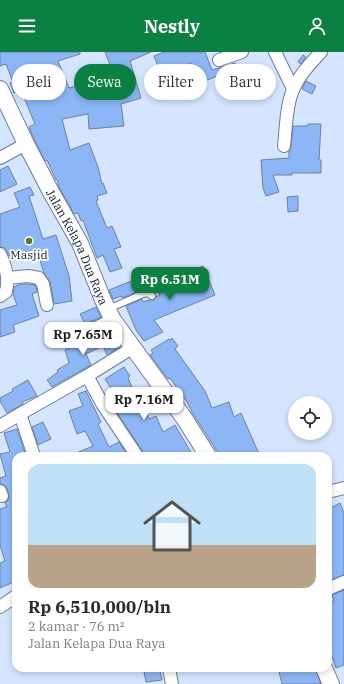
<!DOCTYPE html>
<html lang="id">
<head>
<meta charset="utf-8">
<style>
	body { margin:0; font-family:"IBM Plex Serif",serif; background:#f2f2f3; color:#2b2b33; height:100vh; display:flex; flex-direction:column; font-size:15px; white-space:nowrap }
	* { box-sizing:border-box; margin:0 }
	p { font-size:13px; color:#7c7c81 }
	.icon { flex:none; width:22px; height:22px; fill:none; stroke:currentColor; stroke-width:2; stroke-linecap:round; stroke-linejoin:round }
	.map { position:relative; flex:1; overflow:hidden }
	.details { position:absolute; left:12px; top:400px; width:320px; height:220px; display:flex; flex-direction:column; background:#fff; border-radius:12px; box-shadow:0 2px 6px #0003 }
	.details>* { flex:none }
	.banner { position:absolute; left:12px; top:12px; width:320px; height:36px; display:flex; gap:8px }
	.buttons { position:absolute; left:288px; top:344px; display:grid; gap:8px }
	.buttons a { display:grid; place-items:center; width:44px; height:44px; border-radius:50%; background:#fff; box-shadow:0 2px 6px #0003; font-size:20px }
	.price { position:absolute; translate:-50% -34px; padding:0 9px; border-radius:8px; background:#fff; color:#222; font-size:13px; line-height:26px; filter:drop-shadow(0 1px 2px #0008) }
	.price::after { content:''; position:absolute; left:50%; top:24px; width:12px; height:9px; margin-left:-6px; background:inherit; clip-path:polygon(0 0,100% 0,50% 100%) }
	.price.current { background:#0b8043; color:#fff }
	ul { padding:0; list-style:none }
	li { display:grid; align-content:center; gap:8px; height:212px; padding:0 16px }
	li+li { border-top:1px solid #e1e1e2 }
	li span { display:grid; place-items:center; height:124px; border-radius:12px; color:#555 }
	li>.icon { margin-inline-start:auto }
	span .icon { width:72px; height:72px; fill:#fffc; stroke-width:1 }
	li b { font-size:17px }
	.tag { padding:0 14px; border-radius:18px; background:#fff; box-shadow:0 2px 6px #0003; font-size:14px; line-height:36px }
	.tag.current { background:#0b8043; color:#fff }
	header { display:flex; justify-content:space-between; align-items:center; height:52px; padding:0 16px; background:#0b8043; color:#fff; font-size:18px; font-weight:700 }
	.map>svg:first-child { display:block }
	.building { fill:#8cb6f6; stroke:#6f819e; fill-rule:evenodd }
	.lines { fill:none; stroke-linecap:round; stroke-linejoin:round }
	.lane-casing { stroke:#6a7d9a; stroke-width:8 }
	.street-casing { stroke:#6a7d9a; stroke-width:14 }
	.secondary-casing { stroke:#6a7d9a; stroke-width:18 }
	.lane { stroke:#fff; stroke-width:6 }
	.street { stroke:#fff; stroke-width:12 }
	.secondary { stroke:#fff; stroke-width:16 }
	.poi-dot { fill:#5c7b31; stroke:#fff; stroke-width:1.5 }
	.labels { text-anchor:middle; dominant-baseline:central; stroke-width:3.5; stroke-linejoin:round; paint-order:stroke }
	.street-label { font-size:12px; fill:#131b26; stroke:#fff }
	.poi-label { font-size:12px; fill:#131b26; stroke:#fff }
</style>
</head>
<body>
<header><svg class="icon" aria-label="menu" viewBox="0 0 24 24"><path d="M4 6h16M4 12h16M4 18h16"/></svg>Nestly<svg class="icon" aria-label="person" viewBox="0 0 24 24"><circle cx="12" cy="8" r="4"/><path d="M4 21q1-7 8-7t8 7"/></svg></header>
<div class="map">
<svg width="344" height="632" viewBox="0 0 344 632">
	<rect width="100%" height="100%" fill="#d5e5ff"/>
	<g class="building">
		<path d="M0,0H80V2L58,9L69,36L93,30L96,40L116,32L111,15L105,0H151L130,9L141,46L121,52L124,74L89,77L88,62L62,67L70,98L89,91L98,115L102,132L103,131L107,141L97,144L98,148L96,149L107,176L112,174L121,195L114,197L122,216L110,220L103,203L97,206L83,168L81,169L78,161L74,162L59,135L57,127L56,128L47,108L45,109L33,85L29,75L35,72L21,38L14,41L10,31L13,30L6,12L0,14ZM49,16L58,37L41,44L32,23Z"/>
		<path d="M164,0H205L212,18L235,11L237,17L229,20L233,31L221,34L218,24L199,31L191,11L173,18L175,23L164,28L154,4Z"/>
		<path d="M303,3L306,5L301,12L298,10Z"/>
		<path d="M306,29L316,34L312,42L302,37Z"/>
		<path d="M308,72H321L319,108H321V121H292V123H273L279,140L266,144L263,136L261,108L289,106V99L291,95L293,74H307Z"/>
		<path d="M8,114L17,132L0,140V118Z"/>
		<path d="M30,135L34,143L29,144L43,187L56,183L69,224L72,249L54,252L50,230L44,221L39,205L29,208L26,199L9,204L5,196L0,195V162L20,155L14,141Z"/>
		<path d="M298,144V159L288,160L287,145Z"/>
		<path d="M203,214L215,243L154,268L163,280L144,289L136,278L126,254L142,247L143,250L149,248H154L156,245L160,243L156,234Z"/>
		<path d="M134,228L139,239L122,246V244L113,247L109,238Z"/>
		<path d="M21,232H28L35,233L36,235L37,240L32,242L39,264L13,273L15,280L0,285V258L17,253L13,242L14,235Z"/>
		<path d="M96,255L101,265L85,272L80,262Z"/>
		<path d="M109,278L119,295L107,303L103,294L86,302L91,313L52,335L47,328L58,320L57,318L69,311L65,298Z"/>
		<path d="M172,286L178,294L175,297L205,339L212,356L229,350L234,365L241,361L260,404H220L192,360L187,350L170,326L168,327L150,303L153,301L151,298L169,287L170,288Z"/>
		<path d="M124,315L130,324L128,326L138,349L140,348L149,367L156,364L163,380L175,373L193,404H144L143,400L112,353L108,344L114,341L105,327Z"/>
		<path d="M28,328L37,344L22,350L23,352L7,361L0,349V346L13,339L12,337Z"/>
		<path d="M86,339L101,370L98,372L109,395L119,390L128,404H69L93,394L85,379L77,382L69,359L83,354L78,342Z"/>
		<path d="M43,370L51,387L38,393L32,375Z"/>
		<path d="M17,377L26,404H16V529L0,536V511L5,509L0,493V457L7,455L5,451L8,448L9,445L7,436L4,433L0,432V426L6,424L0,402L10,400L4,381Z"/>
		<path d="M340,451L344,461V523L328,529V457Z"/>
		<path d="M344,538V613L336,616L328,593V551L334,549L332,543Z"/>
		<path d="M278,616H315L321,632H282Z"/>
		<path d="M160,618L162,628L146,630L144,620Z"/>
	</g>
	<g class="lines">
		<defs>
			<path id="lane" d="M108,257L143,242L148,241L152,244"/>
			<g id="street">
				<path d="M275,0L293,37"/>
				<path d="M219,8L242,0"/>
				<path d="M284,94C286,77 286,53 293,38C299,23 310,12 321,0"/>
				<path d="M0,106L26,92"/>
				<path d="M0,202C6,215 9,226 6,240L0,244"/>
				<path d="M8,226L28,224L39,226L43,232L47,253"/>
				<path d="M75,285L113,268"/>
				<path d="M87,324L103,353L137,404"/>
				<path d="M20,362L34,404"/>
				<path d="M0,374L20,362L87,324L132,296"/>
				<path d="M0,439L2,444"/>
				<path d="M328,440L344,436"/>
				<path d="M328,537L344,530"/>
				<path d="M0,555L16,544"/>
				<path d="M169,616L172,632"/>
			</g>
			<g id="secondary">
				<path id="s1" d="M0,37L26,92L51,140L80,191L103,248L113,268L184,366L208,404"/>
				<path d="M324,616L331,632"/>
			</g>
		</defs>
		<use href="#lane" class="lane-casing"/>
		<use href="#street" class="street-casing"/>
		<use href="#secondary" class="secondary-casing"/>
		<use href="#lane" class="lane"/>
		<use href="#street" class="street"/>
		<use href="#secondary" class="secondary"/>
	</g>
	<circle class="poi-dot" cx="29" cy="189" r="4"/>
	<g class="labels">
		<g class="street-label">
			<text stroke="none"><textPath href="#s1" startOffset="176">Jalan Kelapa Dua Raya</textPath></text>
		</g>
		<g class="poi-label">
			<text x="29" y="202">Masjid</text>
		</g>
	</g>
</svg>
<div class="buttons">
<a><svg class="icon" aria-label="locate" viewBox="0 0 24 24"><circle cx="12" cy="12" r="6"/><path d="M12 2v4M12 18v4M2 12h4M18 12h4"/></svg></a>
</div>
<b class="price current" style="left:170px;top:249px">Rp 6.51M</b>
<b class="price" style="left:83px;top:304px">Rp 7.65M</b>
<b class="price" style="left:144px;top:369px">Rp 7.16M</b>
<div class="banner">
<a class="tag">Beli</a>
<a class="tag current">Sewa</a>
<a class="tag">Filter</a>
<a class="tag">Baru</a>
</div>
<section class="details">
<ul>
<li><span style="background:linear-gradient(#bfe0f5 65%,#b9a48a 0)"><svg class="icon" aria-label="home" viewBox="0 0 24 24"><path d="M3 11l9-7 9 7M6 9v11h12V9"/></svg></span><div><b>Rp 6,510,000/bln</b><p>2 kamar · 76 m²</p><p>Jalan Kelapa Dua Raya</p></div></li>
</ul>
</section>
</div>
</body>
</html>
